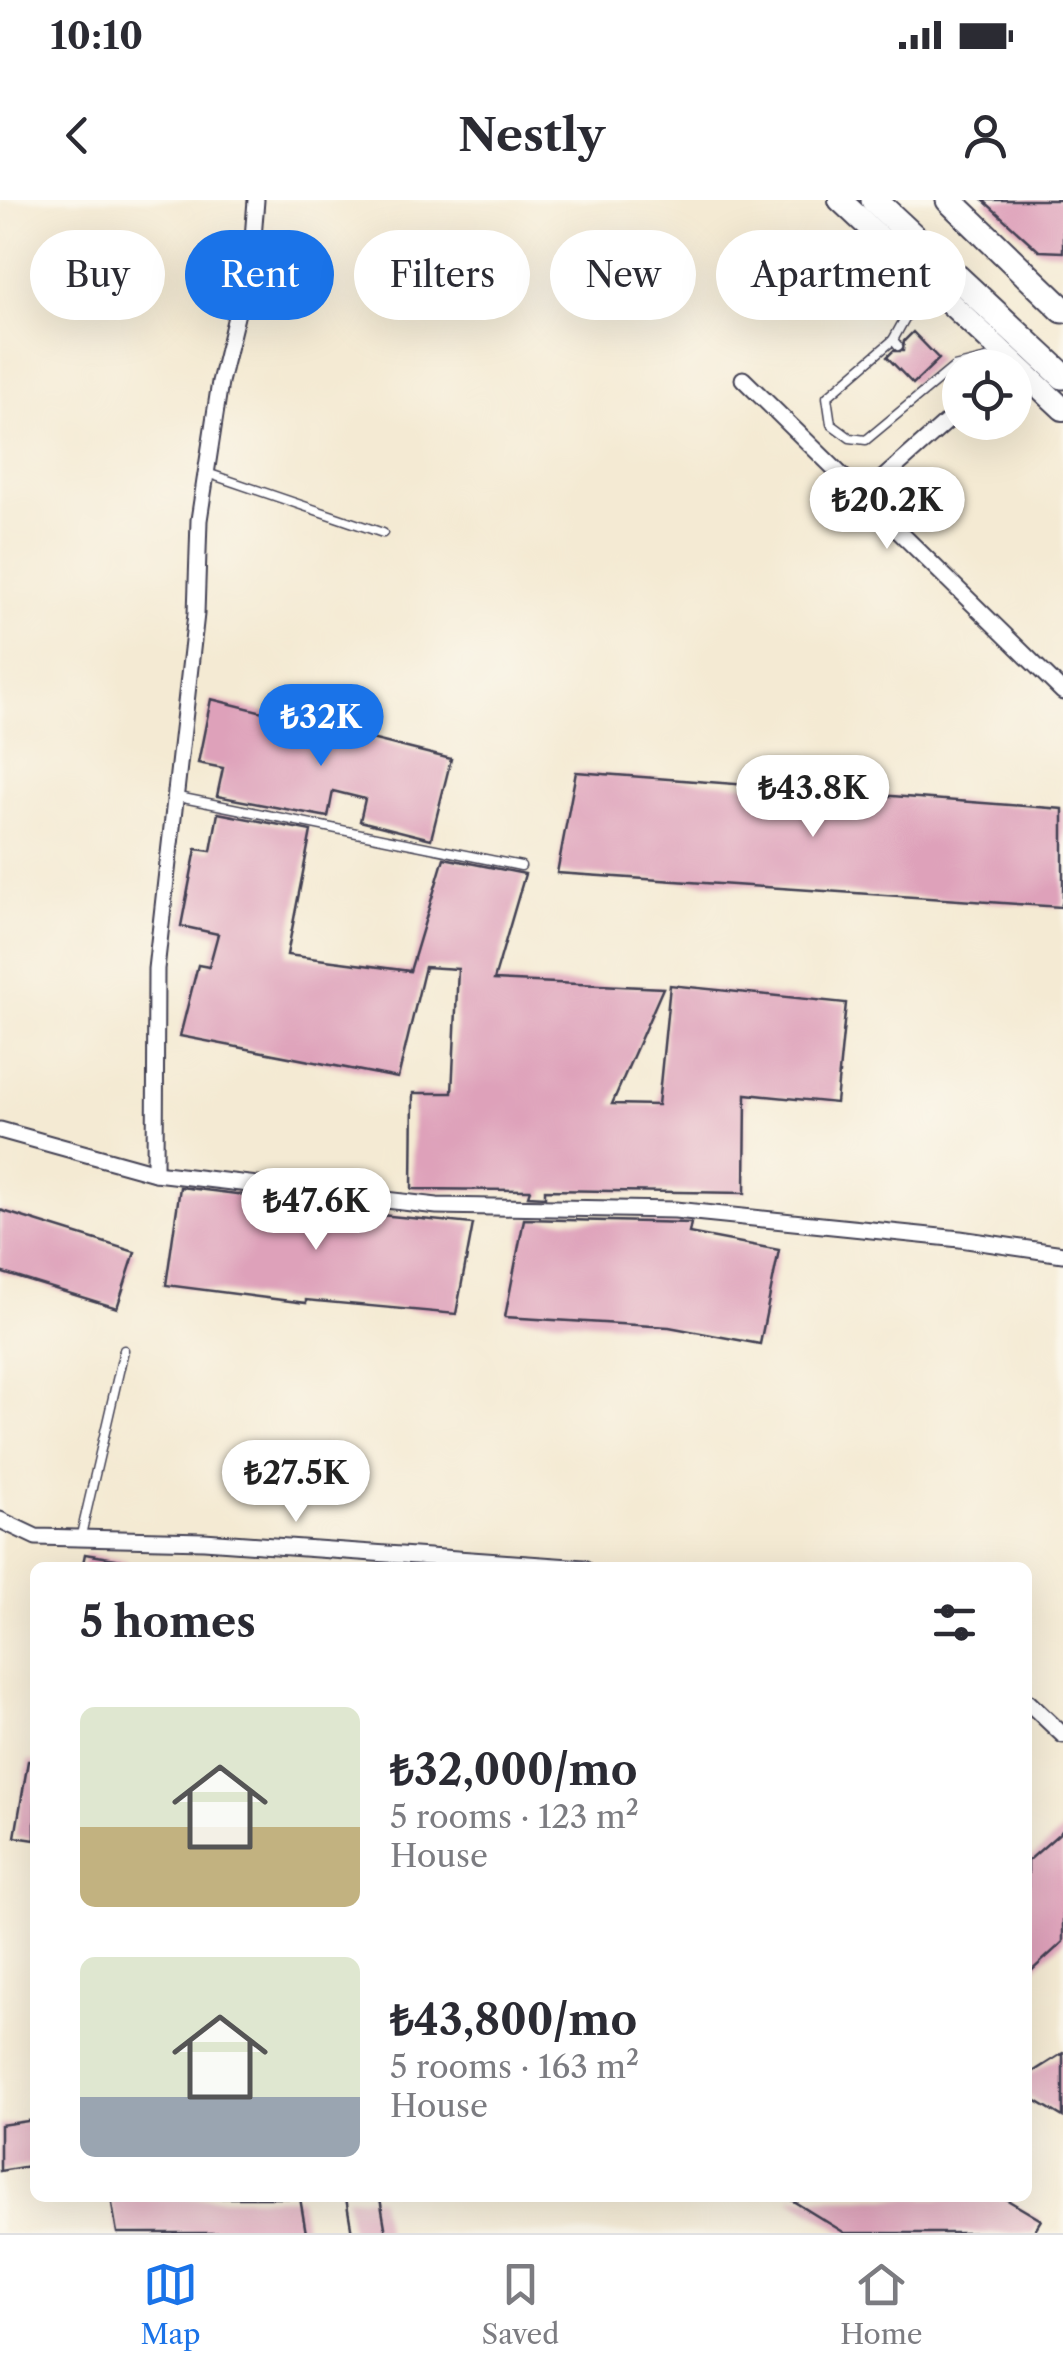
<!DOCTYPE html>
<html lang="en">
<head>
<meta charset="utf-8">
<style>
	body { margin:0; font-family:"Libre Caslon Text",serif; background:#f2f2f3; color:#2b2b33; height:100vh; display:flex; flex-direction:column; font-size:38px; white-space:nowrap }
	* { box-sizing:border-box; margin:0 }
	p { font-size:32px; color:#7c7c81 }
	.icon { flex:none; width:55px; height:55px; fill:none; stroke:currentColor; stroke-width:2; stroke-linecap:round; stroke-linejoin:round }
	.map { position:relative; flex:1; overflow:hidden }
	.sheet { position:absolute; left:30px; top:1362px; width:1002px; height:640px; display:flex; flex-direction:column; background:#fff; border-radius:15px; box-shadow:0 10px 40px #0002 }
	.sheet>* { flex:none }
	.guide { position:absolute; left:30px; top:30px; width:1005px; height:90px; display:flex; gap:20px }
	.fabs { position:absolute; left:942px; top:150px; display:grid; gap:20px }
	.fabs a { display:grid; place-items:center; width:90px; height:90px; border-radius:50%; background:#fff; box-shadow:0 10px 40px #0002; font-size:50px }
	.price { position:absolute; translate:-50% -85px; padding:0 22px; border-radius:35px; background:#fff; color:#222; font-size:32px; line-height:65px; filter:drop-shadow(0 2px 5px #0008) }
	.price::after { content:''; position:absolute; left:50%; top:60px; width:30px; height:22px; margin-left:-15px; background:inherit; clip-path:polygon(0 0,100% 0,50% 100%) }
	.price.active { background:#1a73e8; color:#fff }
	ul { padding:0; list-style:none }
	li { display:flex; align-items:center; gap:30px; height:250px; padding:0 50px }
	li span { display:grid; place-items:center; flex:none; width:280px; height:200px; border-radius:15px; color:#555 }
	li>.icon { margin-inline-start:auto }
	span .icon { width:120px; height:120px; fill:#fffc; stroke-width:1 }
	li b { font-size:42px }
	h2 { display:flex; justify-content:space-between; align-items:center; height:120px; padding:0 50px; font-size:42px }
	.tag { padding:0 35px; border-radius:45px; background:#fff; box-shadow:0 10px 40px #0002; font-size:35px; line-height:90px }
	.tag.active { background:#1a73e8; color:#fff }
	.status { display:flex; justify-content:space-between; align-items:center; height:70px; padding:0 50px; background:#fff; direction:ltr }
	.status svg { height:28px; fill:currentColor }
	header { display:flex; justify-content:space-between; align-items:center; height:130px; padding:0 50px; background:#fff; font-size:45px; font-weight:700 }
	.dock { display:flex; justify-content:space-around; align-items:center; height:140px; border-top:2px solid #e1e1e2; background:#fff; font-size:28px; color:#7c7c81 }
	.dock a { display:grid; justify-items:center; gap:5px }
	.dock .active { color:#1a73e8 }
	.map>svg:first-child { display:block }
	.building { fill:#dea1ba }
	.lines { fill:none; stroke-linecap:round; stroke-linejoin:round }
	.lane-casing { stroke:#424052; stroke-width:11 }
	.street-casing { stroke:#424052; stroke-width:19 }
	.secondary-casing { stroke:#424052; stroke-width:26 }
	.primary-casing { stroke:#424052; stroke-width:29 }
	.lane { stroke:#fff; stroke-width:8 }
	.street { stroke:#fff; stroke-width:15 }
	.secondary { stroke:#fff; stroke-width:22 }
	.primary { stroke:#fff; stroke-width:25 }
</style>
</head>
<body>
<div class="status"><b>10:10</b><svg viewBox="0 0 49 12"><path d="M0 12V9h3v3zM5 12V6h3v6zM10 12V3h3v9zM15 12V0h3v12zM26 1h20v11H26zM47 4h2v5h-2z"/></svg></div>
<header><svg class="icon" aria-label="back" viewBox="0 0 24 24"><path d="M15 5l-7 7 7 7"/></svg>Nestly<svg class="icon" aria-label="person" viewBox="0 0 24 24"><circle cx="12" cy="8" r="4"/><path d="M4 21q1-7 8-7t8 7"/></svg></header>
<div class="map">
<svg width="1063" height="2033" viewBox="0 0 1063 2033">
	<rect width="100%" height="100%" fill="#fbf7ec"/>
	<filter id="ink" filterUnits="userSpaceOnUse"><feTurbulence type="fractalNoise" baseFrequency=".01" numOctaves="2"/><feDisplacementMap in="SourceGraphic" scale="20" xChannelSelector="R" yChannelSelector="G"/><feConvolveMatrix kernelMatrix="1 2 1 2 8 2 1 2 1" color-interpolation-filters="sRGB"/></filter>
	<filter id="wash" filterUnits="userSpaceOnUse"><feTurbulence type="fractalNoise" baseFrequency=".0048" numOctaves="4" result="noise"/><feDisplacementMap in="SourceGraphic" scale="40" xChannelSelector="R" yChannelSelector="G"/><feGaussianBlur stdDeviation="2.25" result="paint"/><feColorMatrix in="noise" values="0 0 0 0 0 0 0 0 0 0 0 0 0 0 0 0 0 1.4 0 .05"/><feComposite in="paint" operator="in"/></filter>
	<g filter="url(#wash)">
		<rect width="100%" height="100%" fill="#f4ead3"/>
		<g id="blocks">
			<g class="building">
				<path d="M983,0H1063V52L1039,51Z"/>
				<path d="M913,132L939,159L913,184L887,157L893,151H903L904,141Z"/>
				<path d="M211,499L451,559L431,639L360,621L365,599L333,591L328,617L217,596L223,568L198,563Z"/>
				<path d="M576,572L1063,609V701L1061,707L557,673Z"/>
				<path d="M218,613L311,631L287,755L410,771L444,658L525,674L494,780L663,788L612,904L658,905L670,785L846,803L836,903L746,894L745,993L545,990V997L528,996L530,990L412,989L413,893H452L458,769L425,767L398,878L180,836L198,765L209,767L218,734L181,726L196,649L211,651Z"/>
				<path d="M180,987L319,1004V1009L473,1024L456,1114L306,1100V1103L166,1085Z"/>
				<path d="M0,1010L135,1052L117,1108L0,1072Z"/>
				<path d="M524,1019L691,1023L689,1033L779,1050L760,1144L669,1127L505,1117Z"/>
				<path d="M85,1354L127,1361V1368H82Z"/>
				<path d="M28,1561H35V1640L15,1637Z"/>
				<path d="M1063,1630V1742L1028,1774V1661Z"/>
				<path d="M1063,1853V1917L1028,1896V1875Z"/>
				<path d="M35,1920V1965L0,1971V1925Z"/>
				<path d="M111,1998H300L306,2033H117Z"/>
				<path d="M346,1998H380L386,2033H352Z"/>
				<path d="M788,1998H1004L1041,2020L1033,2033H845Z"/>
			</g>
		</g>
	</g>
	<g filter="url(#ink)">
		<use href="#blocks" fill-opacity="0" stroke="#424052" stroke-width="2.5"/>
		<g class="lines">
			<defs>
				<g id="lane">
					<path d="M893,140L827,197L831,224L850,238L866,240L954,167L999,156"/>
					<path d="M898,146L893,140L915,100L920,80"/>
					<path d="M207,273L383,333"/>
					<path d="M173,596L521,666"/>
					<path d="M81,1335L124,1150"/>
				</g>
				<g id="street">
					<path d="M743,179L1063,492"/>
					<path d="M863,296L960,210"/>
					<path d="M0,930L155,973L437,1006L675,1010L960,1039L1063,1054"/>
					<path d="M155,973L156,769L196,414L199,320L220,182L252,51L256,0"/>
					<path d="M0,1320L36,1337L204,1341L584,1368"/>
					<path d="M1028,1502L1063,1535"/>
				</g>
				<path id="secondary" d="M840,0L1063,209"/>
				<g id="primary">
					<path d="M874,0L1063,176"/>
					<path d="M949,0L1063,110"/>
				</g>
			</defs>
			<use href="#lane" class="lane-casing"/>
			<use href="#street" class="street-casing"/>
			<use href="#secondary" class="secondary-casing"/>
			<use href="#primary" class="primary-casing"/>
			<use href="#lane" class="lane"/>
			<use href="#street" class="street"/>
			<use href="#secondary" class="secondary"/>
			<use href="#primary" class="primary"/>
		</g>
	</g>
</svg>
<div class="fabs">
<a><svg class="icon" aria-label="locate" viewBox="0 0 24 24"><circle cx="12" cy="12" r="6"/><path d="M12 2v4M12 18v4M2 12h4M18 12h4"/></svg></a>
</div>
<b class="price" style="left:887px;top:352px">₺20.2K</b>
<b class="price active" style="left:321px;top:569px">₺32K</b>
<b class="price" style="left:813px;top:640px">₺43.8K</b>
<b class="price" style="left:316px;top:1053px">₺47.6K</b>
<b class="price" style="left:296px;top:1325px">₺27.5K</b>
<div class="guide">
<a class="tag">Buy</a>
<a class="tag active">Rent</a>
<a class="tag">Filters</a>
<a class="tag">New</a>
<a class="tag">Apartment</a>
</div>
<section class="sheet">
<h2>5 homes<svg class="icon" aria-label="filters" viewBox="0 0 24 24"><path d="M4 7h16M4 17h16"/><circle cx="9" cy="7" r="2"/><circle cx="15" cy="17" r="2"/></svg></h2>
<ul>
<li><span style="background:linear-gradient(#dfe7d0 60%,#c2b280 0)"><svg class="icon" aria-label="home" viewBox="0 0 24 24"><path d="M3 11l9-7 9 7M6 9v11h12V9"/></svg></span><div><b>₺32,000/mo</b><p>5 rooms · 123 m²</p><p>House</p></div></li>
<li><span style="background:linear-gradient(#dfe7d0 70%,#9aa5b1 0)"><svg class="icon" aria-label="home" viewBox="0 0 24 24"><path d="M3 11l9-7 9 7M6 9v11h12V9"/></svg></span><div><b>₺43,800/mo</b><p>5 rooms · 163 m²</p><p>House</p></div></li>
</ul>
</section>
</div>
<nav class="dock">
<a class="active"><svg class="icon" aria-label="map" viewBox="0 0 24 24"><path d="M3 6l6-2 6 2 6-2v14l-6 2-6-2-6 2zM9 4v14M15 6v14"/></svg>Map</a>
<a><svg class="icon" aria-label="saved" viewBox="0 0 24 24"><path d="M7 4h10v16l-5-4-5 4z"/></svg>Saved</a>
<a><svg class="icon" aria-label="home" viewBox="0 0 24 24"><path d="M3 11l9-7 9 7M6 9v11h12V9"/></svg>Home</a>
</nav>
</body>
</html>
